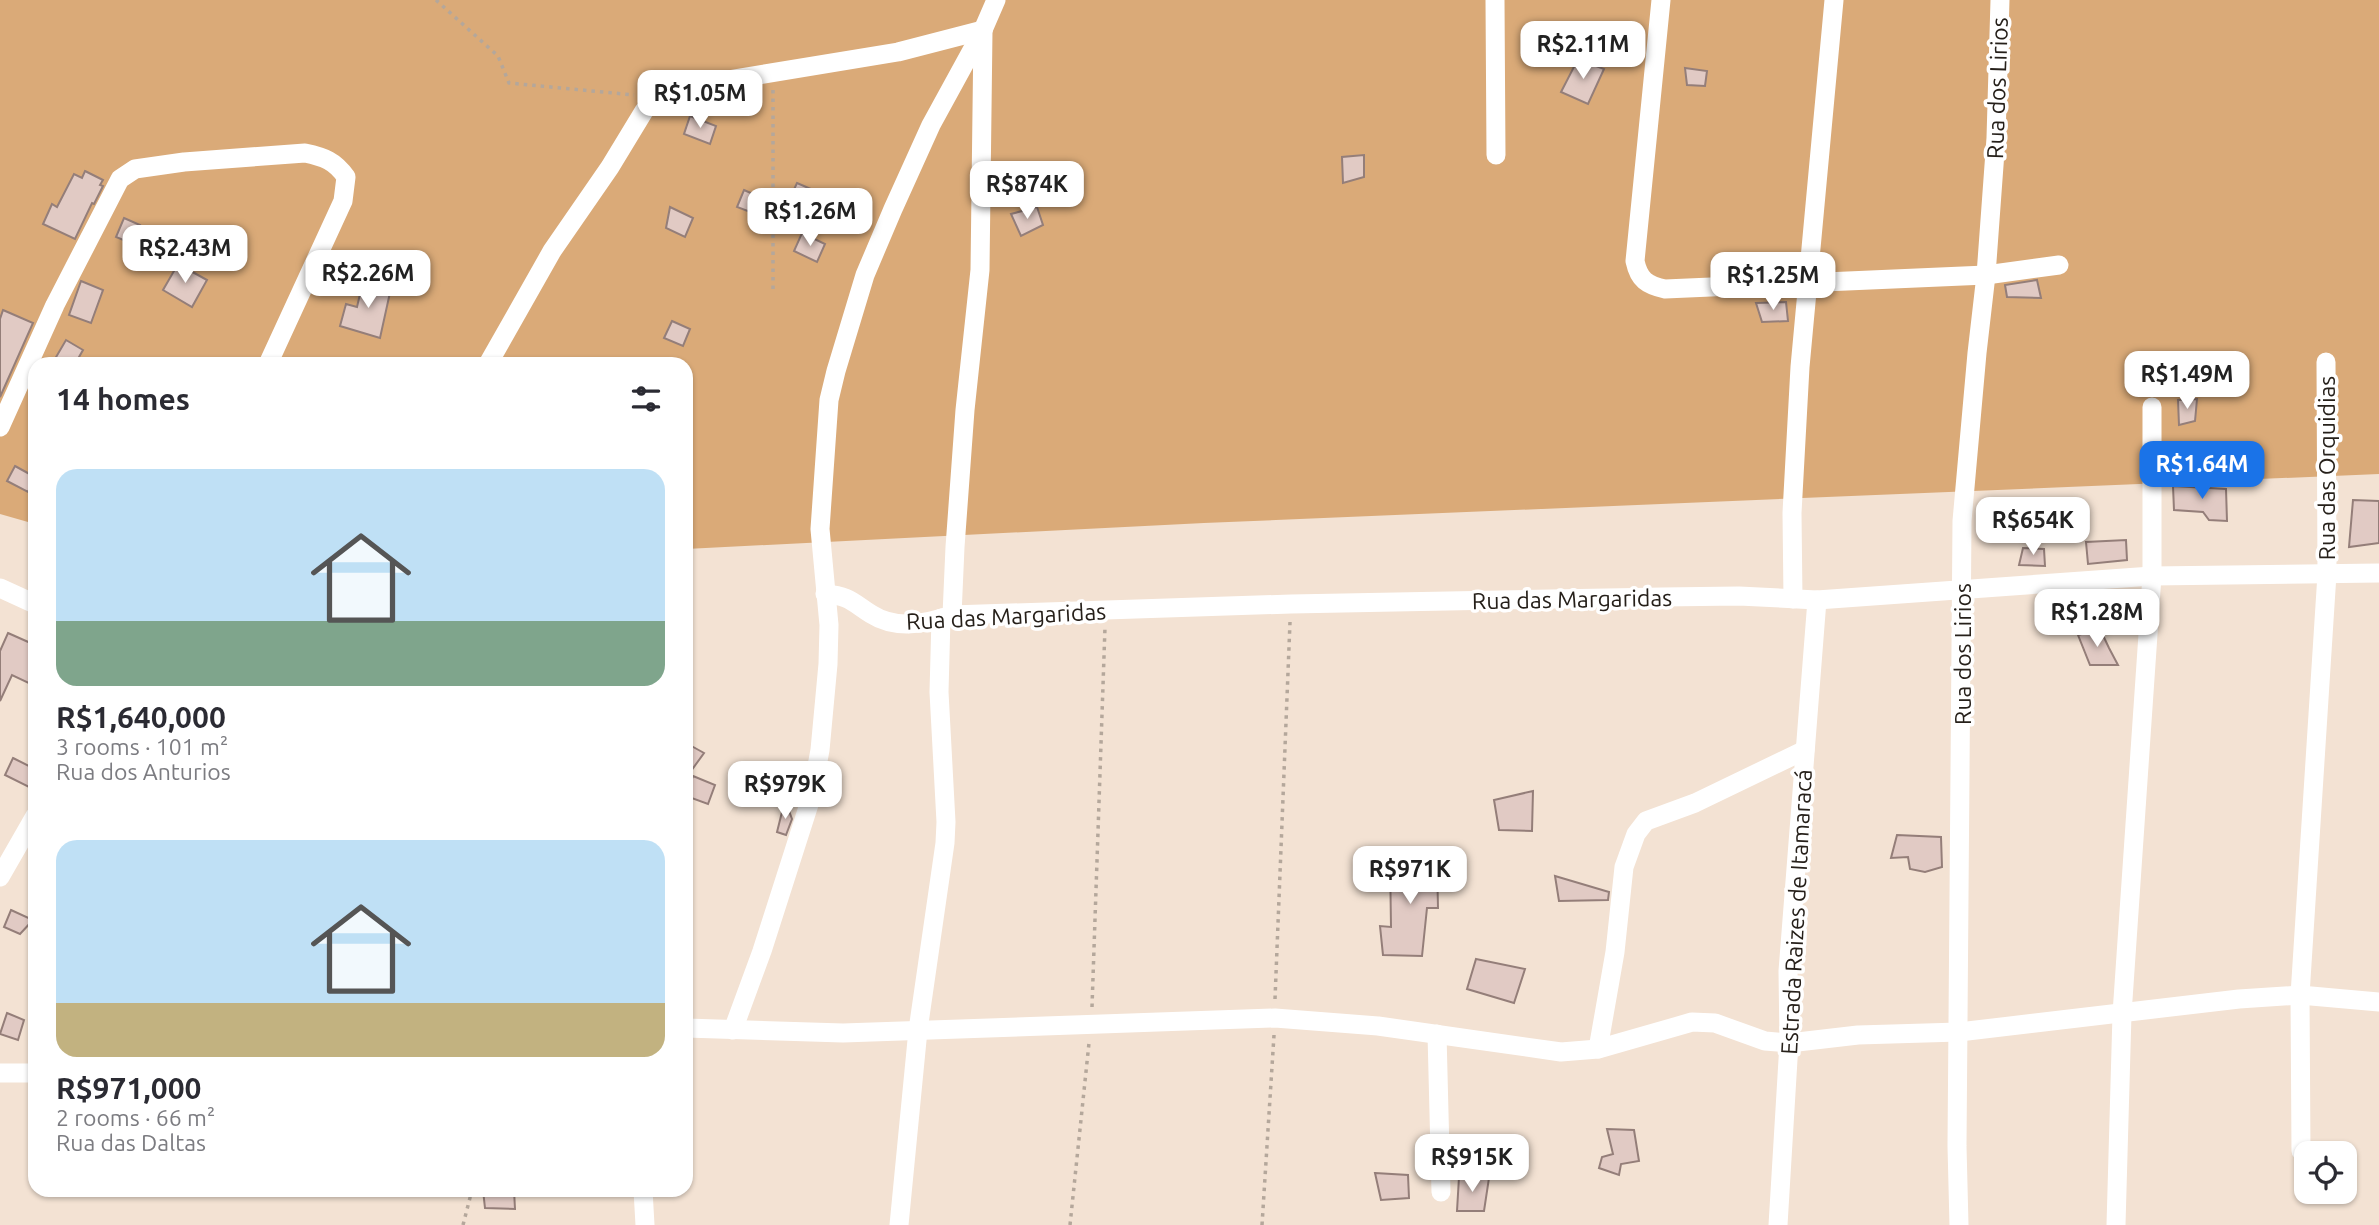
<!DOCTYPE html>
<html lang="en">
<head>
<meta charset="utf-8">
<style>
	body { margin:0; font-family:Ubuntu,sans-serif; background:#f2f2f3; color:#2b2b33; height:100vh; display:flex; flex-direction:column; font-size:26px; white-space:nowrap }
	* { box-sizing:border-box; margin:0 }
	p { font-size:23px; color:#7c7c81 }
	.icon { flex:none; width:38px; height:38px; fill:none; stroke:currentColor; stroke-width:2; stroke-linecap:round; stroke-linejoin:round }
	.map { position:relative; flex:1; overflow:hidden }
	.panel { position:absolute; left:28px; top:357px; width:665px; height:840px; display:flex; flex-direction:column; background:#fff; border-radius:21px; box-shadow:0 2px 5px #0004 }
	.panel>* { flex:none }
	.buttons { position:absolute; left:2294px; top:1141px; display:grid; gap:14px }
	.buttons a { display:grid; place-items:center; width:63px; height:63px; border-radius:14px; background:#fff; box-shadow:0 2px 5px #0004; font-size:35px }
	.price { position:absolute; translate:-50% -60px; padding:0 16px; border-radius:14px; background:#fff; color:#222; font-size:23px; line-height:46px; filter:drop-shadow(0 2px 4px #0008) }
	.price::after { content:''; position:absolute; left:50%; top:42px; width:21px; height:16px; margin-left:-10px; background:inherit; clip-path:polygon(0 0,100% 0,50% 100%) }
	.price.active { background:#1a73e8; color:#fff }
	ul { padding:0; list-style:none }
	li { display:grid; align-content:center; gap:14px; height:371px; padding:0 28px }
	li span { display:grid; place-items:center; height:217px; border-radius:21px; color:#555 }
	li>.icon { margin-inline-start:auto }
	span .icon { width:126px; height:126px; fill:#fffc; stroke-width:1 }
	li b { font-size:30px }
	h2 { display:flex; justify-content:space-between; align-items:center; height:84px; padding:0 28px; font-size:30px }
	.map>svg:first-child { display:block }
	.green { fill:#daaa78 }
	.building { fill:#e1cac4; stroke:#947e79; stroke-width:2 }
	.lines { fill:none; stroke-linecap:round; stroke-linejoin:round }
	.path { stroke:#b4a79b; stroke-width:3.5; stroke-dasharray:3.5 5; stroke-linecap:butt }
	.minor { stroke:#fff; stroke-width:19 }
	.labels { text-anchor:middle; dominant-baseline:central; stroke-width:7; stroke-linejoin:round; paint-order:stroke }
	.street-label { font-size:23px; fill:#26201a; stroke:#fff }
</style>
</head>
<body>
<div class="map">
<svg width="2379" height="1225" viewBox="0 0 2379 1225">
	<rect width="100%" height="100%" fill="#f3e2d3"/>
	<path class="green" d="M0,0H2379V474L1204,523L686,549V364H35V524L0,514Z"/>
	<g class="building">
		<path d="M1578,59L1604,69L1588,104L1561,92Z"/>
		<path d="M1685,68L1707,71L1705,86L1687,85Z"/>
		<path d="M690,116L716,126L710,144L684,134Z"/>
		<path d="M1364,155V177L1343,183L1342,157Z"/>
		<path d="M85,171L103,180L100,185L103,186L94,204L92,203L75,239L43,224L52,204L57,207L74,174L82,178Z"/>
		<path d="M797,183L827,196L819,214L789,200Z"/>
		<path d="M744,190L760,197L753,213L737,207Z"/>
		<path d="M670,207L693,218L685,237L666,228Z"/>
		<path d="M1037,207L1043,225L1021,236L1011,214Z"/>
		<path d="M124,218L140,225L133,244L116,237Z"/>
		<path d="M802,233L825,244L817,262L794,251Z"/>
		<path d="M178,264L207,280L192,307L163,290Z"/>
		<path d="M2037,280L2041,298L2007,297L2005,285Z"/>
		<path d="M81,281L103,290L91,323L69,315Z"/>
		<path d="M363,281L391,288L380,338L340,326L346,304L357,307Z"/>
		<path d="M1786,302L1788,321L1762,322L1756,303Z"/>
		<path d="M3,310L33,323L0,397V319Z"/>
		<path d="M672,321L690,329L683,346L664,338Z"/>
		<path d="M66,340L83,350L75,364H52Z"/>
		<path d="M2197,399L2195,421L2179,425L2178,400Z"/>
		<path d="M15,466L35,477L28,492L7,481Z"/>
		<path d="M2173,486L2226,489L2227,521L2209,520L2203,512L2174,510Z"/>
		<path d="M2353,500L2379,501V543L2349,547Z"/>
		<path d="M2126,540L2127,560L2088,564L2086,542Z"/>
		<path d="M2023,548L2044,549L2045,566L2019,565Z"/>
		<path d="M2100,629L2109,648L2118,665H2090L2078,635Z"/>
		<path d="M8,633L35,645V686L12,675L0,701V651Z"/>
		<path d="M686,743L704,753L686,778Z"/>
		<path d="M13,758L35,769V790L5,775Z"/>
		<path d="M693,776L715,785L708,804L686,796Z"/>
		<path d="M1533,791L1532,831L1499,830L1494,800Z"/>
		<path d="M785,800L792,819L786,835L777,832Z"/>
		<path d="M1897,835L1941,837L1942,867L1925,872L1910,869L1908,857L1891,858Z"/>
		<path d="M1390,859L1437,861L1438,908H1427L1422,956L1383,955L1380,926L1391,927Z"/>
		<path d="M1555,876L1609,892L1608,900L1559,901Z"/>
		<path d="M11,910L33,920L20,934L4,927Z"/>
		<path d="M1476,959L1525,969L1514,1003L1467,989Z"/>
		<path d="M7,1013L24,1020L18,1040L0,1034Z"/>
		<path d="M1607,1129L1634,1130L1639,1161L1621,1164L1619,1175L1599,1168L1602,1157L1613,1154Z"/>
		<path d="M1375,1173L1408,1175L1409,1198L1381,1200Z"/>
		<path d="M1459,1177L1489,1178L1484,1211H1457Z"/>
		<path d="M483,1190H514L515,1209L485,1208Z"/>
	</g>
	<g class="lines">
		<g class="path">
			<path d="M436,0L498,56L509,83L634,95"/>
			<path d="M773,90V290"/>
			<path d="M1275,999L1290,622"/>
			<path d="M1092,1007L1105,627"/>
			<path d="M463,1225L472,1190"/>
			<path d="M1070,1225L1089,1043"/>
			<path d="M1262,1225L1274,1035"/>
		</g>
		<g class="minor">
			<path d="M1495,0L1496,155"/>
			<path d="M1661,0L1635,261C1639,280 1647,285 1665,289L1986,275L2059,265"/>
			<path d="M488,364L552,251L610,167L644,111L657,96L667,90L898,52L983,30"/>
			<path d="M0,427L55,305L120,179L135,169L184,162L305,153C324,157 335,161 346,177L343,201L268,364"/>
			<path d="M0,588L35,604"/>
			<path d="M825,594C850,596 852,602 871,614C896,630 925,624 952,615L1291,604L1662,597L1739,596L1817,600L2152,576L2379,573"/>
			<path d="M1793,599L1792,513L1800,367L1834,0"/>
			<path d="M952,615L955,547L965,410L980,270L983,31"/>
			<path d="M0,877L35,816"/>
			<path d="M686,1028L843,1033L1275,1018L1378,1026L1561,1052L1598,1049L1692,1022L1715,1023L1765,1041L1789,1043L1858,1035L1959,1032L2239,999L2300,995L2379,1002"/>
			<path d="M733,1030L762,951L811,798L820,750L828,664L829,625L820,529L829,400L836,371L865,275L893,209L931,125L983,30L996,0"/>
			<path d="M1437,1034L1441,1192"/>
			<path d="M1598,1049L1615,952L1624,867L1636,834L1646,821L1695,803L1805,750"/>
			<path d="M0,1073H35"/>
			<path d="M2301,1151L2300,995L2327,574L2326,362"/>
			<path d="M643,1190L645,1225"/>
			<path d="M899,1225L918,1030L945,843L946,822L939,692L941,618"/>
			<path d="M1778,1225L1789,1043L1788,971L1817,600"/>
			<path d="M1959,1225L1957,1146L1962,521L1977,353L1986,275L1996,138L2000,0"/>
			<path d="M2116,1225L2122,1014L2152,576V407"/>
		</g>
	</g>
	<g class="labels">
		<g class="street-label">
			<text transform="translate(1997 88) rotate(-88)">Rua dos Lirios</text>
			<text transform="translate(2326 468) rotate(-90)">Rua das Orquidias</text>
			<text transform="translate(1572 599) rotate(-1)">Rua das Margaridas</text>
			<text transform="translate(1006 616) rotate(-3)">Rua das Margaridas</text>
			<text transform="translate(1962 654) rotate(-90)">Rua dos Lirios</text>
			<text transform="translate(1796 912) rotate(-87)">Estrada Raizes de Itamaracá</text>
		</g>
	</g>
</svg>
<div class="buttons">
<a><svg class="icon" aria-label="locate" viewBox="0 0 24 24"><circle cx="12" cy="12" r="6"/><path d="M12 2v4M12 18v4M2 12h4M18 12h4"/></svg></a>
</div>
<b class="price" style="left:1583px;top:81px">R$2.11M</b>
<b class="price" style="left:700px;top:130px">R$1.05M</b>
<b class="price" style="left:1027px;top:221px">R$874K</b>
<b class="price" style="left:810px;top:248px">R$1.26M</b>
<b class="price" style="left:185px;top:285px">R$2.43M</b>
<b class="price" style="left:368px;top:310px">R$2.26M</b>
<b class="price" style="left:1773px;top:312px">R$1.25M</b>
<b class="price" style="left:2187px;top:411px">R$1.49M</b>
<b class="price active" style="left:2202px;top:501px">R$1.64M</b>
<b class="price" style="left:2033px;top:557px">R$654K</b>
<b class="price" style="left:2097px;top:649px">R$1.28M</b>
<b class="price" style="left:785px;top:821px">R$979K</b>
<b class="price" style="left:1410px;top:906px">R$971K</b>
<b class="price" style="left:1472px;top:1194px">R$915K</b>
<section class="panel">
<h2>14 homes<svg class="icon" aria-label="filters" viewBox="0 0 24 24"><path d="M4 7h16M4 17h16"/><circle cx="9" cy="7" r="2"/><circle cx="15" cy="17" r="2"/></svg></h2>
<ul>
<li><span style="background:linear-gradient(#bfe0f5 70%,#7fa58c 0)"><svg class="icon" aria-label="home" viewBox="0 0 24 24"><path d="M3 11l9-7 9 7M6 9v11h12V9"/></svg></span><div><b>R$1,640,000</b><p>3 rooms · 101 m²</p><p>Rua dos Anturios</p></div></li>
<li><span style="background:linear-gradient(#bfe0f5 75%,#c2b280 0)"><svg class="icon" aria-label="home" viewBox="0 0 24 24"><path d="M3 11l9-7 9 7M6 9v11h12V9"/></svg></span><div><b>R$971,000</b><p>2 rooms · 66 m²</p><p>Rua das Daltas</p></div></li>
</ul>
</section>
</div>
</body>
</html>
